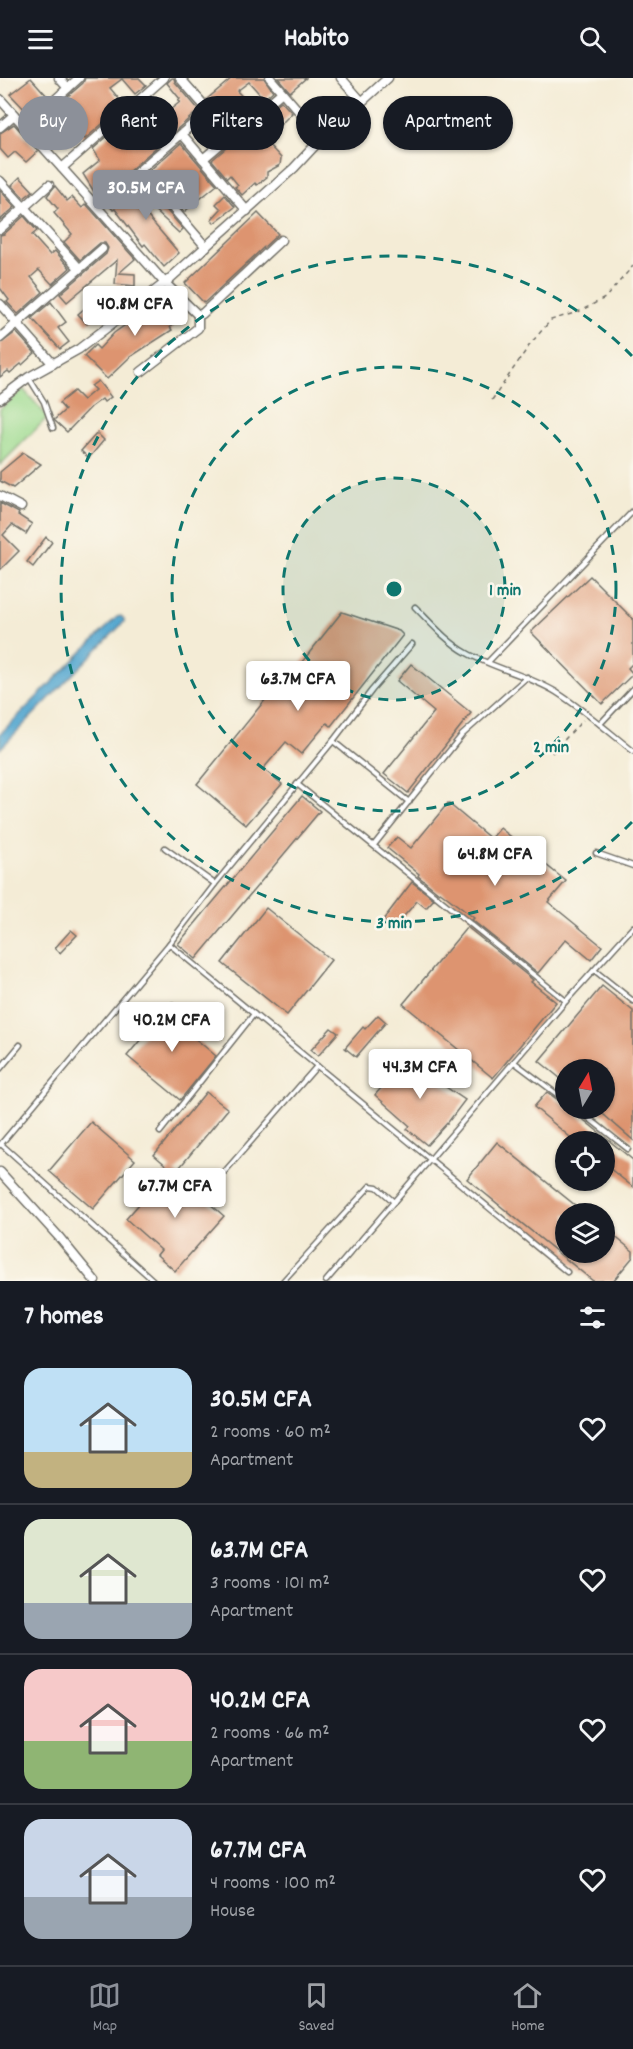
<!DOCTYPE html>
<html lang="en">
<head>
<meta charset="utf-8">
<style>
	body { margin:0; font-family:Dekko,sans-serif; background:#20242c; color:#f1f3f6; height:100vh; display:flex; flex-direction:column; font-size:22px; white-space:nowrap }
	* { box-sizing:border-box; margin:0 }
	p { font-size:20px; color:#9ea1a6 }
	.icon { flex:none; width:33px; height:33px; fill:none; stroke:currentColor; stroke-width:2; stroke-linecap:round; stroke-linejoin:round }
	.map { position:relative; height:1203px; overflow:hidden }
	.panel { display:flex; flex-direction:column; background:#171b24; flex:1 }
	.panel>* { flex:none }
	.hud { position:absolute; left:18px; top:18px; width:597px; height:54px; display:flex; gap:12px }
	.needle { width:39px; rotate:10deg }
	.fabs { position:absolute; left:555px; top:981px; display:grid; gap:12px }
	.fabs a { display:grid; place-items:center; width:60px; height:60px; border-radius:50%; background:#171b24; box-shadow:0 2px 4px #0004; font-size:30px }
	.price { position:absolute; translate:-50% -51px; padding:0 14px; border-radius:6px; background:#fff; color:#222; font-size:20px; line-height:39px; filter:drop-shadow(0 2px 3px #0008) }
	.price::after { content:''; position:absolute; left:50%; top:36px; width:18px; height:14px; margin-left:-9px; background:inherit; clip-path:polygon(0 0,100% 0,50% 100%) }
	.price.on { background:#8c9099; color:#fff }
	ul { padding:0; list-style:none }
	li { display:flex; align-items:center; gap:18px; height:150px; padding:0 24px }
	li+li { border-top:2px solid #363941 }
	li span { display:grid; place-items:center; flex:none; width:168px; height:120px; border-radius:18px; color:#555 }
	li>.icon { margin-inline-start:auto }
	span .icon { width:72px; height:72px; fill:#fffc; stroke-width:1 }
	li b { font-size:26px }
	h2 { display:flex; justify-content:space-between; align-items:center; height:72px; padding:0 24px; font-size:26px }
	.chip { padding:0 21px; border-radius:27px; background:#171b24; box-shadow:0 2px 4px #0004; font-size:21px; line-height:54px }
	.chip.on { background:#8c9099; color:#fff }
	header { display:flex; justify-content:space-between; align-items:center; height:78px; padding:0 24px; background:#171b24; font-size:27px; font-weight:700 }
	.tab-bar { display:flex; justify-content:space-around; align-items:center; height:84px; border-top:2px solid #363941; background:#171b24; font-size:16px; color:#9ea1a6 }
	.tab-bar a { display:grid; justify-items:center; gap:3px }
	.tab-bar .on { color:#8c9099 }
	.map>svg:first-child { display:block }
	.green { fill:#9cda8e; stroke:#64825c; stroke-width:1.5 }
	.water { fill:#53a6cf; stroke:#3f687d; stroke-width:1.5 }
	.building { fill:#dd9470 }
	.lines { fill:none; stroke-linecap:round; stroke-linejoin:round }
	.service-casing { stroke:#716f67; stroke-width:7 }
	.minor-casing { stroke:#716f67; stroke-width:11 }
	.path { stroke:#716f67; stroke-width:1.5; stroke-dasharray:4.5 4.5; stroke-linecap:butt }
	.service { stroke:#fff; stroke-width:4 }
	.minor { stroke:#fff; stroke-width:8 }
	.ring { fill:none; stroke:#0f766e; stroke-width:3; stroke-dasharray:10 8 }
	.centre { fill:#0f766e; stroke:#fbf7ec; stroke-width:3 }
	.ring-label { font-size:18px; text-anchor:middle; font-weight:bold; fill:#0f766e; stroke:#fbf7ec; stroke-width:5; stroke-linejoin:round; paint-order:stroke }
</style>
</head>
<body>
<header><svg class="icon" aria-label="menu" viewBox="0 0 24 24"><path d="M4 6h16M4 12h16M4 18h16"/></svg>Habito<svg class="icon" aria-label="search" viewBox="0 0 24 24"><circle cx="10" cy="10" r="6"/><path d="M15 15l6 6"/></svg></header>
<div class="map">
<svg width="633" height="1203" viewBox="0 0 633 1203">
	<rect width="100%" height="100%" fill="#fbf7ec"/>
	<filter id="ink" filterUnits="userSpaceOnUse"><feTurbulence type="fractalNoise" baseFrequency=".0167" numOctaves="2"/><feDisplacementMap in="SourceGraphic" scale="12" xChannelSelector="R" yChannelSelector="G"/><feConvolveMatrix kernelMatrix="1 2 1 2 8 2 1 2 1" color-interpolation-filters="sRGB"/></filter>
	<filter id="wash" filterUnits="userSpaceOnUse"><feTurbulence type="fractalNoise" baseFrequency=".008" numOctaves="4" result="noise"/><feDisplacementMap in="SourceGraphic" scale="24" xChannelSelector="R" yChannelSelector="G"/><feGaussianBlur stdDeviation="1.35" result="paint"/><feColorMatrix in="noise" values="0 0 0 0 0 0 0 0 0 0 0 0 0 0 0 0 0 1.4 0 .05"/><feComposite in="paint" operator="in"/></filter>
	<g filter="url(#wash)">
		<rect width="100%" height="100%" fill="#f4ecd6"/>
		<path class="green" d="M23,311L48,339L0,387V331Z"/>
		<path class="water" d="M121,538L124,541V544L0,671V656L117,539Z"/>
		<g id="blocks">
			<g class="building">
				<path d="M31,0L48,19L29,36L10,16Z"/>
				<path d="M85,0H139L146,7L135,16L122,1L110,10L124,27L85,61L74,50L54,66L37,47L56,30L69,44L81,35L67,19L83,5Z"/>
				<path d="M172,0H174L175,4L199,32L98,120L83,96L100,82L93,71L143,27L156,43L180,24L178,23L180,21L167,5Z"/>
				<path d="M232,0H264L273,13L264,21L249,4L237,13L253,30L231,49L207,21Z"/>
				<path d="M278,0H306L290,14Z"/>
				<path d="M281,23L292,35L267,60L272,66L269,67L281,80L280,87L267,94V99L257,107L255,105L242,117L235,109L238,107L230,97L227,100L212,82Z"/>
				<path d="M14,46L38,73L26,84L15,74L8,80L0,71V55Z"/>
				<path d="M181,65L217,107L184,134L149,93Z"/>
				<path d="M20,99L33,113L24,120L12,107Z"/>
				<path d="M139,101L183,151L179,155L150,128L144,134L179,175L164,189L145,166L143,168L115,131L113,132L109,127Z"/>
				<path d="M55,108L67,123L72,119L82,130L86,126L135,181L119,195L135,196V208L115,206L117,182L67,224L60,216L106,176L108,170L105,165H100L80,182L64,164L72,156L54,135L58,131L47,118Z"/>
				<path d="M0,112L15,129L0,142Z"/>
				<path d="M225,117L235,129L214,145L211,142L221,131L216,126Z"/>
				<path d="M258,135L278,156L204,225L185,205Z"/>
				<path d="M24,138L37,153L32,157L50,177L55,173L70,190L52,206L39,192L31,199L43,214L18,236L7,224L9,222L0,210V157L4,156Z"/>
				<path d="M107,211L116,220L87,246L78,236Z"/>
				<path d="M168,217L184,238L170,249L172,252L130,279L107,301L84,278L95,267L99,271L114,255Z"/>
				<path d="M51,224L66,244L58,250L69,264L60,271L32,240Z"/>
				<path d="M16,254L35,275L22,287L21,286L10,295L8,293L0,299V266Z"/>
				<path d="M98,303L111,319L104,324L102,321L91,329L67,354L54,342L65,332L59,325L74,313L83,322L95,312L91,308Z"/>
				<path d="M97,355L104,362L89,380L81,373Z"/>
				<path d="M23,375L41,386L13,410L0,403V394Z"/>
				<path d="M0,425L19,435L18,437L32,446L26,456L12,447L3,457L19,473L0,492Z"/>
				<path d="M46,459L52,464L33,489L27,484Z"/>
				<path d="M590,498L633,541V585L628,590L633,596L602,626L531,554Z"/>
				<path d="M342,534L399,553L403,557L331,648L327,645L301,676L286,664L263,691L282,706L246,747L197,706L274,611L278,614Z"/>
				<path d="M411,586L471,635L408,715L384,696L434,634L397,603Z"/>
				<path d="M302,718L320,733L196,881L178,866Z"/>
				<path d="M448,725L491,761L500,750L566,803L548,824L602,868L591,882L566,861L538,895L472,842L474,840L443,816L440,814L439,815L418,798L419,796L387,770L397,759L411,770Z"/>
				<path d="M412,804L434,821L426,830L417,823L393,851L383,842Z"/>
				<path d="M266,830L331,882L287,937L222,885Z"/>
				<path d="M467,849L533,902L531,904L556,924L493,1000L403,926Z"/>
				<path d="M71,852L77,857L60,875L55,870Z"/>
				<path d="M602,908L633,933V1062L596,1030H604V992H566V1005L539,983Z"/>
				<path d="M172,924L193,942L185,952L216,978L180,1022L127,978Z"/>
				<path d="M378,937L386,944L356,979L345,970L363,949L365,951Z"/>
				<path d="M331,950L338,955L318,978L311,972Z"/>
				<path d="M409,978L437,1003L465,1022L449,1043L427,1067L407,1051L410,1048L375,1017Z"/>
				<path d="M206,1014L228,1031L175,1095L154,1077Z"/>
				<path d="M547,1014L566,1028V1030H569L633,1082V1109L604,1086V1064H576L534,1029Z"/>
				<path d="M91,1044L135,1082L93,1131L49,1093Z"/>
				<path d="M497,1064L586,1136H566V1174H604V1150L633,1173V1179L613,1203H593L467,1101Z"/>
				<path d="M170,1091L224,1138L175,1193L157,1177L161,1172L126,1141Z"/>
			</g>
		</g>
	</g>
	<g filter="url(#ink)">
		<use href="#blocks" fill-opacity="0" stroke="#716f67" stroke-width="1.5"/>
		<g class="lines">
			<defs>
				<g id="service">
					<path d="M29,300L44,324L53,350"/>
					<path d="M415,529C431,545 447,564 467,575C495,591 528,597 556,614C583,631 608,653 633,673"/>
					<path d="M488,584L633,433"/>
					<path d="M600,646L633,611"/>
					<path d="M333,663L409,724"/>
					<path d="M297,706L566,923"/>
					<path d="M374,767L462,657L527,599"/>
					<path d="M165,770L215,806"/>
					<path d="M596,775L633,788"/>
					<path d="M169,866L567,1194"/>
					<path d="M594,892L633,923"/>
					<path d="M514,984L566,1023"/>
					<path d="M0,991L20,967"/>
					<path d="M576,1030L628,1071"/>
					<path d="M160,1054L254,936"/>
					<path d="M1,1066L154,1203"/>
					<path d="M0,1067L169,866L215,806L333,663L372,612L412,566"/>
					<path d="M219,1100L317,988"/>
					<path d="M283,1203L370,1108L377,1109L394,1124"/>
					<path d="M326,1203L566,923L633,849"/>
				</g>
				<g id="minor">
					<path d="M59,0L68,10"/>
					<path d="M180,0L231,58"/>
					<path d="M270,0L322,60"/>
					<path d="M341,0L362,24"/>
					<path d="M0,21L165,205L198,237L202,236L281,162"/>
					<path d="M0,49L14,37"/>
					<path d="M25,49L79,0"/>
					<path d="M182,56L247,133"/>
					<path d="M203,81L282,14"/>
					<path d="M62,90L164,0"/>
					<path d="M140,92L206,169"/>
					<path d="M0,103L79,190"/>
					<path d="M97,129L209,32"/>
					<path d="M0,151L49,107"/>
					<path d="M0,226L53,286"/>
					<path d="M0,260L102,171"/>
					<path d="M141,294L198,250V237"/>
					<path d="M0,321L29,299L79,271L165,205L294,90L322,60L388,0"/>
					<path d="M0,418L21,429"/>
					<path d="M0,1094L59,1159L95,1203"/>
				</g>
			</defs>
			<use href="#service" class="service-casing"/>
			<use href="#minor" class="minor-casing"/>
			<g class="path">
				<path d="M492,322L531,265L551,242L578,234L605,220L633,188"/>
				<path d="M552,675L583,642"/>
			</g>
			<use href="#service" class="service"/>
			<use href="#minor" class="minor"/>
		</g>
	</g>
	<circle cx="394" cy="511" r="111" fill="#0f766e" fill-opacity=".12"/>
	<g class="ring">
		<circle cx="394" cy="511" r="111"/>
		<circle cx="394" cy="511" r="222"/>
		<path d="M632 744A333 333 0 1 1 632 278"/>
	</g>
	<circle cx="394" cy="511" r="9" class="centre"/>
	<g class="ring-label">
		<text x="505" y="517">1 min</text>
		<text x="551" y="674">2 min</text>
		<text x="394" y="850">3 min</text>
	</g>
</svg>
<div class="fabs">
<a><svg class="needle" viewBox="-14 -14 28 28"><path d="M0-13l5 13h-10z" fill="#e53935"/><path d="M0 13l5-13h-10z" fill="#9ea1a6"/></svg></a>
<a><svg class="icon" aria-label="locate" viewBox="0 0 24 24"><circle cx="12" cy="12" r="6"/><path d="M12 2v4M12 18v4M2 12h4M18 12h4"/></svg></a>
<a><svg class="icon" aria-label="layers" viewBox="0 0 24 24"><path d="M12 4l9 5-9 5-9-5zM3 14l9 5 9-5"/></svg></a>
</div>
<b class="price on" style="left:146px;top:143px">30.5M CFA</b>
<b class="price" style="left:135px;top:259px">40.8M CFA</b>
<b class="price" style="left:298px;top:634px">63.7M CFA</b>
<b class="price" style="left:495px;top:809px">64.8M CFA</b>
<b class="price" style="left:172px;top:975px">40.2M CFA</b>
<b class="price" style="left:420px;top:1022px">44.3M CFA</b>
<b class="price" style="left:175px;top:1141px">67.7M CFA</b>
<div class="hud">
<a class="chip on">Buy</a>
<a class="chip">Rent</a>
<a class="chip">Filters</a>
<a class="chip">New</a>
<a class="chip">Apartment</a>
</div>
</div>
<section class="panel">
<h2>7 homes<svg class="icon" aria-label="filters" viewBox="0 0 24 24"><path d="M4 7h16M4 17h16"/><circle cx="9" cy="7" r="2"/><circle cx="15" cy="17" r="2"/></svg></h2>
<ul>
<li><span style="background:linear-gradient(#bfe0f5 70%,#c2b280 0)"><svg class="icon" aria-label="home" viewBox="0 0 24 24"><path d="M3 11l9-7 9 7M6 9v11h12V9"/></svg></span><div><b>30.5M CFA</b><p>2 rooms · 60 m²</p><p>Apartment</p></div><svg class="icon" aria-label="heart" viewBox="0 0 24 24"><path d="M12 20l-8-8c-3-5 5-10 8-4 3-6 11-1 8 4z"/></svg></li>
<li><span style="background:linear-gradient(#dfe7d0 70%,#9aa5b1 0)"><svg class="icon" aria-label="home" viewBox="0 0 24 24"><path d="M3 11l9-7 9 7M6 9v11h12V9"/></svg></span><div><b>63.7M CFA</b><p>3 rooms · 101 m²</p><p>Apartment</p></div><svg class="icon" aria-label="heart" viewBox="0 0 24 24"><path d="M12 20l-8-8c-3-5 5-10 8-4 3-6 11-1 8 4z"/></svg></li>
<li><span style="background:linear-gradient(#f6c9c9 60%,#8fb573 0)"><svg class="icon" aria-label="home" viewBox="0 0 24 24"><path d="M3 11l9-7 9 7M6 9v11h12V9"/></svg></span><div><b>40.2M CFA</b><p>2 rooms · 66 m²</p><p>Apartment</p></div><svg class="icon" aria-label="heart" viewBox="0 0 24 24"><path d="M12 20l-8-8c-3-5 5-10 8-4 3-6 11-1 8 4z"/></svg></li>
<li><span style="background:linear-gradient(#c9d6e8 65%,#9aa5b1 0)"><svg class="icon" aria-label="home" viewBox="0 0 24 24"><path d="M3 11l9-7 9 7M6 9v11h12V9"/></svg></span><div><b>67.7M CFA</b><p>4 rooms · 100 m²</p><p>House</p></div><svg class="icon" aria-label="heart" viewBox="0 0 24 24"><path d="M12 20l-8-8c-3-5 5-10 8-4 3-6 11-1 8 4z"/></svg></li>
</ul>
</section>
<nav class="tab-bar">
<a class="on"><svg class="icon" aria-label="map" viewBox="0 0 24 24"><path d="M3 6l6-2 6 2 6-2v14l-6 2-6-2-6 2zM9 4v14M15 6v14"/></svg>Map</a>
<a><svg class="icon" aria-label="saved" viewBox="0 0 24 24"><path d="M7 4h10v16l-5-4-5 4z"/></svg>Saved</a>
<a><svg class="icon" aria-label="home" viewBox="0 0 24 24"><path d="M3 11l9-7 9 7M6 9v11h12V9"/></svg>Home</a>
</nav>
</body>
</html>
